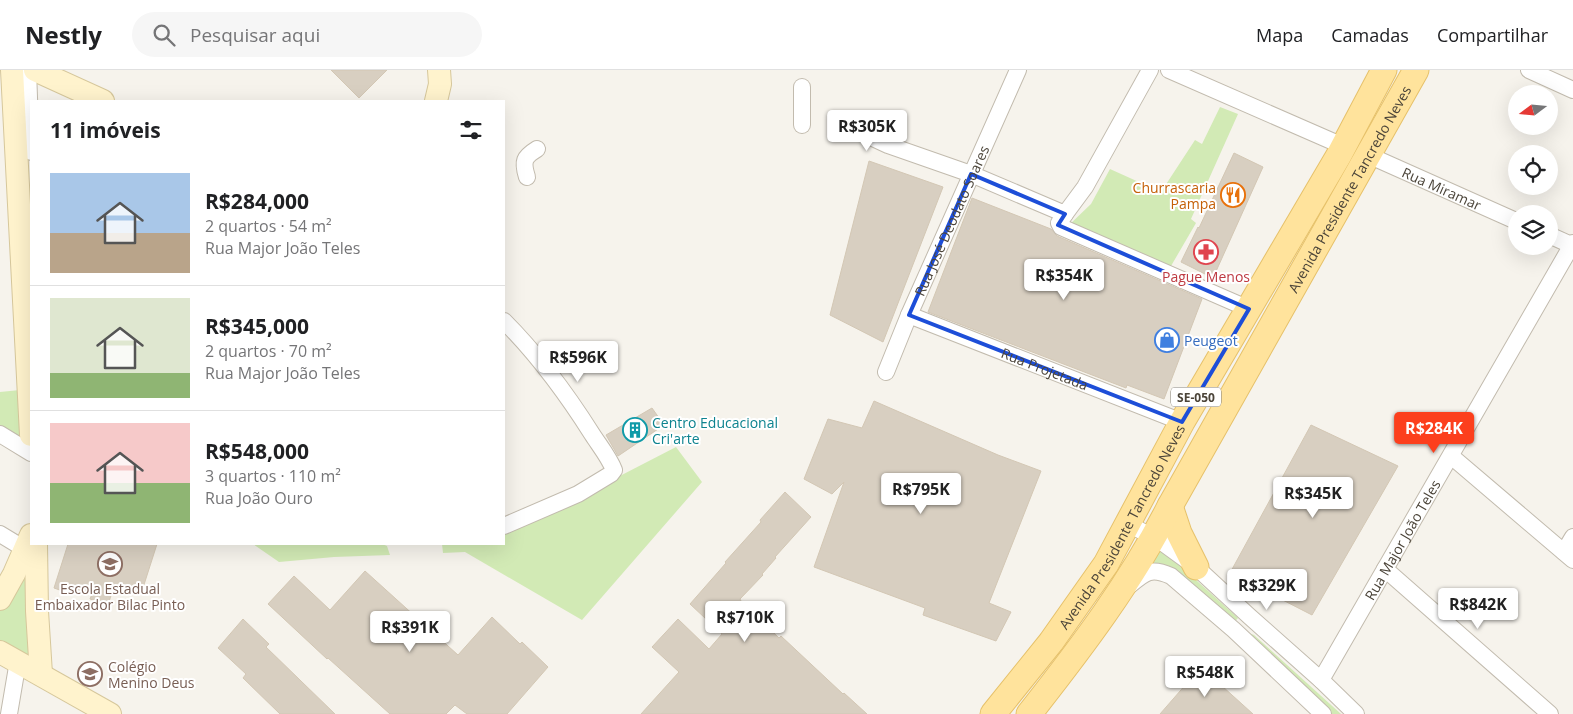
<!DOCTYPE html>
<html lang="pt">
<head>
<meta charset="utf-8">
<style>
	body { margin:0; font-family:"Open Sans",sans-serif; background:#f6f6f6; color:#202124; height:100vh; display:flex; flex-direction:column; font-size:19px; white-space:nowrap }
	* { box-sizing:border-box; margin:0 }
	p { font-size:16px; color:#757577 }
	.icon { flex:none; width:28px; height:28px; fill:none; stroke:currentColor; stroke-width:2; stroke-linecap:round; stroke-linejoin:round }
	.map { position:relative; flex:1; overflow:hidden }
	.side { position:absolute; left:30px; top:30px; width:475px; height:445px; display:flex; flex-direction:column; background:#fff; border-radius:0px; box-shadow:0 5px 20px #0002 }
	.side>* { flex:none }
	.needle { width:32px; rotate:254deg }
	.buttons { position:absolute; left:1508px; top:15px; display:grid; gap:10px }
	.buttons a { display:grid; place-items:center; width:50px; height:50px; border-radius:50%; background:#fff; box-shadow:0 5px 20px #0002; font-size:25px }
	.price { position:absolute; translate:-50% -42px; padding:0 11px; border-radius:5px; background:#fff; color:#222; font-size:16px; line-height:32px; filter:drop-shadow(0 1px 2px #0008) }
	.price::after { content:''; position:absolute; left:50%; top:30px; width:15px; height:11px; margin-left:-8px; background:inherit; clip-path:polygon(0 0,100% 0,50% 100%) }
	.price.on { background:#fc3f1d; color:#fff }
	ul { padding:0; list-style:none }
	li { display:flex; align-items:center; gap:15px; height:125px; padding:0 20px }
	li+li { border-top:1px solid #e0e0e0 }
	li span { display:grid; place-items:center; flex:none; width:140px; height:100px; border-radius:0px; color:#555 }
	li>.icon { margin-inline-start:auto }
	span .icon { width:60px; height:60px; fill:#fffc; stroke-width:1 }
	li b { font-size:21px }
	h2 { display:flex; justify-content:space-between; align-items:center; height:60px; padding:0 20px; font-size:21px }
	header { display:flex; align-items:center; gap:30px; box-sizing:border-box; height:70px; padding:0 25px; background:#fff; border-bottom:1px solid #e0e0e0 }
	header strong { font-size:24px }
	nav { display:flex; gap:28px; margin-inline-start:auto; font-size:18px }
	.search { width:350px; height:45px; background:#f6f6f6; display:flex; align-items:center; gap:12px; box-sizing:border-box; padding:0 18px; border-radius:28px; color:#757577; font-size:19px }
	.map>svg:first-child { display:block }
	.green { fill:#d2eab5 }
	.building { fill:#d8cfc1; stroke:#d3c7b4 }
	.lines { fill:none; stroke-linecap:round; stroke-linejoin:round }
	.street-casing { stroke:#c2bbae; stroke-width:18 }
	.secondary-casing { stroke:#d6c79b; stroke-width:24 }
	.primary-casing { stroke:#e6c16a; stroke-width:27 }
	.street { stroke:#fff; stroke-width:16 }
	.secondary { stroke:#fff3cd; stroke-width:22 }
	.primary { stroke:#ffe39c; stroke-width:25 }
	.marked { fill:none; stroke:#1d4ed8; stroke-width:4; stroke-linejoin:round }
	.labels { text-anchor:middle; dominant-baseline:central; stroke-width:4; stroke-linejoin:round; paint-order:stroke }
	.shield { fill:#fff; stroke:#817c74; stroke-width:1 }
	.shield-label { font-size:12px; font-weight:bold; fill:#4b4439 }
	.food-label { font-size:14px; fill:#c56008; stroke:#fff; text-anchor:end }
	.street-label { font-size:14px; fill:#4b4439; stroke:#fff }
	.health-label { font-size:14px; fill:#be3a42; stroke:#fff }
	.shop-label { font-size:14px; fill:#366cbe; stroke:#fff; text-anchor:start }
	.culture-label { font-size:14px; fill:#0d838f; stroke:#fff; text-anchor:start }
	.education-label { font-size:14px; fill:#785e54; stroke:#fff }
</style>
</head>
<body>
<header>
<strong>Nestly</strong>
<div class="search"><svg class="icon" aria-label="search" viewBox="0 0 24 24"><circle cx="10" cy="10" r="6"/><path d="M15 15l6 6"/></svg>Pesquisar aqui</div>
<nav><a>Mapa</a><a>Camadas</a><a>Compartilhar</a></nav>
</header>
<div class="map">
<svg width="1573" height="644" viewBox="0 0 1573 644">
	<rect width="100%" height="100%" fill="#f6f3ec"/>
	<g class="green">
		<path d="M1220,37L1238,44L1191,149L1196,153L1171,196L1068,156L1091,134L1110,99L1161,122L1195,70L1202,74Z"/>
		<path d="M20,320L23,374L0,359V322Z"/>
		<path d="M676,377L702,412L582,550L465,482L443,483L442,474H504V462L519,458Z"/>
		<path d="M253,474H382L387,476L390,485L334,487L279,492Z"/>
		<path d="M1158,479L1175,491L1238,548L1231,556L1147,497Z"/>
		<path d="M26,503L34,594L0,575V541Z"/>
		<path d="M1241,560L1254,565L1341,644H1329Z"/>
	</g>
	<g class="building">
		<path d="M331,0H387L359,28Z"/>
		<path d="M1234,83L1263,97L1213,208L1181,192L1198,157L1199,158Z"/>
		<path d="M869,91L943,117L883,272L830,245Z"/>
		<path d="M972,128L1051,159L1057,166L1202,229L1164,329L1127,315L1126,318L928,242Z"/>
		<path d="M874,331L998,385L1041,401L989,533L1011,542L996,571L923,545L925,538L814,497L844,412L832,424L804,409L828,349L862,358Z"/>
		<path d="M652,338L664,355L618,386L606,365Z"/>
		<path d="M1311,355L1398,396L1312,545L1230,503Z"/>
		<path d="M785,422L811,447L775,487L776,488L762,504L763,505L740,529L741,531L779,568L781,566L843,624L844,623L867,644H641L679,602L652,577L678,549L709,579L722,564L690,534L726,493L725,492L761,452L760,450Z"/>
		<path d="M68,474H157L141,524L114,516L108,535L90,529L92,524L73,518L71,524L54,518Z"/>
		<path d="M365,501L458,585L492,547L520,574L522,572L548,597L507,644H467L455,635L446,644H390L328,588L327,589L268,534L294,506L330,540Z"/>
		<path d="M243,549L269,574L266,577L335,644H280L243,608L246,604L218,578Z"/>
		<path d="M1201,597L1253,644H1160Z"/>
	</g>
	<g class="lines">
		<defs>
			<g id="street">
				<path d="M28,0L31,82"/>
				<path d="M1169,0L1343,76"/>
				<path d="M1529,0L1573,20"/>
				<path d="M802,55V17"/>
				<path d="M860,62L888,75L971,104L1065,144L1085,117L1150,0"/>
				<path id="s1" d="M1368,85L1516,151"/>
				<path d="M527,107C522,91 524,87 537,79"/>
				<path d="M1065,144L1059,153L1061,157L1249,239"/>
				<path d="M1549,165L1571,175"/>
				<path id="s2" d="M909,245L1182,352"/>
				<path d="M504,251C538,285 566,323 592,364C599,375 609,387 614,400L611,404L578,424L504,456"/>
				<path id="s3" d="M886,302L909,245L1018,0"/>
				<path d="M0,364L31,383"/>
				<path d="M1451,386L1573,490"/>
				<path d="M1127,453L1163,473L1196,497L1249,546L1321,610L1356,644"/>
				<path d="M0,464L33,484"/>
				<path d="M1564,482L1573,467"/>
				<path d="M1385,499L1550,644"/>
				<path d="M1130,515C1145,502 1151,497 1171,506L1234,560L1323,644"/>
				<path id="s4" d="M1321,610L1573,173"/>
				<path d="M9,644L18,591"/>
			</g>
			<g id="secondary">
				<path d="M12,0L31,365"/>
				<path d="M35,0L103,31"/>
				<path d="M436,31L440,14L439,0"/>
				<path d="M36,474L37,541L41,604"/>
				<path d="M0,529L14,504L31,465"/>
				<path d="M0,582L110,644"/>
			</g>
			<g id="primary">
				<path d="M1170,436L1179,463L1196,497"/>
				<path id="s5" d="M993,644L1051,572L1106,494L1182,352L1339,85L1384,0"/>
				<path id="s6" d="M1029,644C1081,578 1132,511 1170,436L1416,0"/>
			</g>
		</defs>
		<use href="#street" class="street-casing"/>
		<use href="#secondary" class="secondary-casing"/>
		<use href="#primary" class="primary-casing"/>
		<use href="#street" class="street"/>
		<use href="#secondary" class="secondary"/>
		<use href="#primary" class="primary"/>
	</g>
	<path class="marked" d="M971,104L1065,144L1058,155L1249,239L1182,352L909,245Z"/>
	<defs>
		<symbol id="restaurant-ring" viewBox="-11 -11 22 22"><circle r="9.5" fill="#fff" stroke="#e8710a" stroke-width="1.5"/><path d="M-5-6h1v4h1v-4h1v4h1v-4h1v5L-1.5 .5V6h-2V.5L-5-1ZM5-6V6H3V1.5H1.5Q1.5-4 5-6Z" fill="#e8710a"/></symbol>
		<symbol id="pharmacy-ring" viewBox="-11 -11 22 22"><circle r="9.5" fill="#fff" stroke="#e0444e" stroke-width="1.5"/><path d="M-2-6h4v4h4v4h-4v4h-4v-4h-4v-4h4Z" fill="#e0444e"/></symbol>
		<symbol id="shop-ring" viewBox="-11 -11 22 22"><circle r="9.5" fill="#fff" stroke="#3f7fe0" stroke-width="1.5"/><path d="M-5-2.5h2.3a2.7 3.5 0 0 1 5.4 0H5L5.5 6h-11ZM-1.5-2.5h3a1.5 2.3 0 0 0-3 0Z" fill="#3f7fe0"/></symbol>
		<symbol id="building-ring" viewBox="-11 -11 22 22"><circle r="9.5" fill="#fff" stroke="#0f9aa8" stroke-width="1.5"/><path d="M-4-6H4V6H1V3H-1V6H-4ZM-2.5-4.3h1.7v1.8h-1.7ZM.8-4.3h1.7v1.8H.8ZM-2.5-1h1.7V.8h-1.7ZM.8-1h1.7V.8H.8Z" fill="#0f9aa8"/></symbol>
		<symbol id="school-ring" viewBox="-11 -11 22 22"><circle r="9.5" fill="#fff" stroke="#8d6e63" stroke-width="1.5"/><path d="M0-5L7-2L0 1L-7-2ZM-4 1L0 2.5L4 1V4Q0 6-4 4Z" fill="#8d6e63"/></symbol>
	</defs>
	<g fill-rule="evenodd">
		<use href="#restaurant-ring" x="1219" y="111" width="28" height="28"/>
		<use href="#pharmacy-ring" x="1192" y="168" width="28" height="28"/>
		<use href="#shop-ring" x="1153" y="256" width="28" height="28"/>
		<use href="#building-ring" x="621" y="346" width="28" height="28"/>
		<use href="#school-ring" x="96" y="480" width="28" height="28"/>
		<use href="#school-ring" x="76" y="590" width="28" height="28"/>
	</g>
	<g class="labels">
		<rect class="shield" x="1171" y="317.5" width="50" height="19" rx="4"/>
		<g class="shield-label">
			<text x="1196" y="327">SE-050</text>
		</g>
		<g class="food-label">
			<text x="1216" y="117">Churrascaria<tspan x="1216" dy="16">Pampa</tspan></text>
		</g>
		<g class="street-label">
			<text stroke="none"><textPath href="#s1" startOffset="81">Rua Miramar</textPath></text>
			<text stroke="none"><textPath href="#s6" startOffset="616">Avenida Presidente Tancredo Neves</textPath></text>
			<text stroke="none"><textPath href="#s3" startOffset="165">Rua José Deodato Soares</textPath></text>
			<text stroke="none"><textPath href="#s2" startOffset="146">Rua Projetada</textPath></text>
			<text stroke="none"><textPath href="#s5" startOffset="228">Avenida Presidente Tancredo Neves</textPath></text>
			<text stroke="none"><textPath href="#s4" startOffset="162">Rua Major João Teles</textPath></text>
		</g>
		<g class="health-label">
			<text x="1206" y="206">Pague Menos</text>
		</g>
		<g class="shop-label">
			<text x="1184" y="270">Peugeot</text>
		</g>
		<g class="culture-label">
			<text x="652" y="352">Centro Educacional<tspan x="652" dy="16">Cri'arte</tspan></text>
		</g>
		<g class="education-label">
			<text x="110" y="518">Escola Estadual<tspan x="110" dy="16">Embaixador Bilac Pinto</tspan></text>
			<text x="108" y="596" text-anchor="start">Colégio<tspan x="108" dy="16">Menino Deus</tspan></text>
		</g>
	</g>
</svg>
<div class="buttons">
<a><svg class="needle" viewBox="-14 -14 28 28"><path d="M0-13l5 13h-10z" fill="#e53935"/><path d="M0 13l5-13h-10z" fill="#757577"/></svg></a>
<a><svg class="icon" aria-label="locate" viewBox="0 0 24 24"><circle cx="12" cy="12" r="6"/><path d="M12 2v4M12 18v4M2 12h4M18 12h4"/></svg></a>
<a><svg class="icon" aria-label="layers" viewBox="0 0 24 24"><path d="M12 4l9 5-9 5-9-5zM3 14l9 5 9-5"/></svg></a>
</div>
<b class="price" style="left:867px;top:82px">R$305K</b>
<b class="price" style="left:1064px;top:231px">R$354K</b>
<b class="price" style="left:578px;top:313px">R$596K</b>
<b class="price on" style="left:1434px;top:384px">R$284K</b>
<b class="price" style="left:921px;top:445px">R$795K</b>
<b class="price" style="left:1313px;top:449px">R$345K</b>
<b class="price" style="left:1267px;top:541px">R$329K</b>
<b class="price" style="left:1478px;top:560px">R$842K</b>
<b class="price" style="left:745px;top:573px">R$710K</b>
<b class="price" style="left:410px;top:583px">R$391K</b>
<b class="price" style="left:1205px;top:628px">R$548K</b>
<section class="side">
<h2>11 imóveis<svg class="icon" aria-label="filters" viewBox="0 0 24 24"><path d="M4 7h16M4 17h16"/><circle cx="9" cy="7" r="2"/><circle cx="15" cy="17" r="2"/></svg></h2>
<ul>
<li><span style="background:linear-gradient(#a9c7e8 60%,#b9a48a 0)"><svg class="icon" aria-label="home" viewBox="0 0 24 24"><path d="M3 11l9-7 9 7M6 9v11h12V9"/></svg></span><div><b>R$284,000</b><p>2 quartos · 54 m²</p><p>Rua Major João Teles</p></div></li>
<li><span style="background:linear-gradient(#dfe7d0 75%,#8fb573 0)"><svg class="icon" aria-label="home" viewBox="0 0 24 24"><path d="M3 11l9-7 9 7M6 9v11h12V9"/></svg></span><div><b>R$345,000</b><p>2 quartos · 70 m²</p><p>Rua Major João Teles</p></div></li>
<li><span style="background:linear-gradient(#f6c9c9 60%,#8fb573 0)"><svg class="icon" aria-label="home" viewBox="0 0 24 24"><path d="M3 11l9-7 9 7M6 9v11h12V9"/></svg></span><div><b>R$548,000</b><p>3 quartos · 110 m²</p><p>Rua João Ouro</p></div></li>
</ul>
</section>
</div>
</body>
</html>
